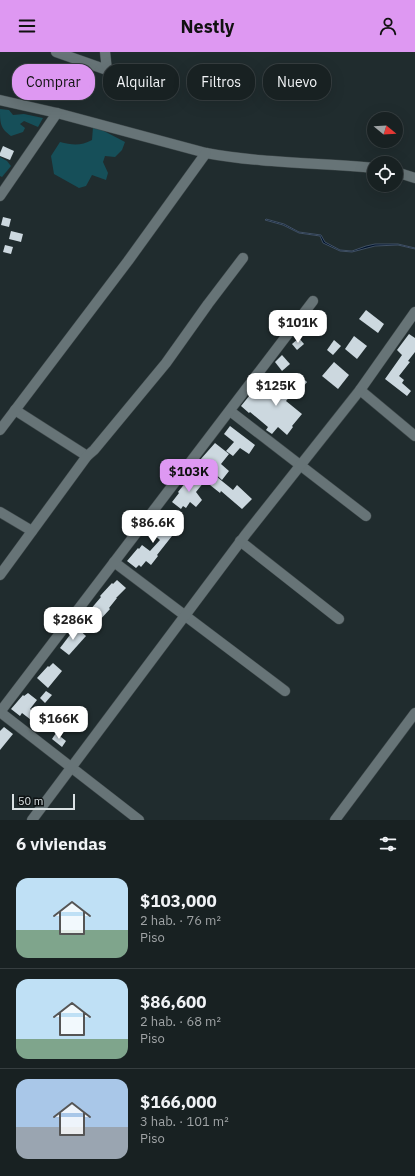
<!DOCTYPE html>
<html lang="es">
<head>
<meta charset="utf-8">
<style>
	body { margin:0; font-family:"IBM Plex Sans",sans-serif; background:#21292a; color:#f1f3f6; height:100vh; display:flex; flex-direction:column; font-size:15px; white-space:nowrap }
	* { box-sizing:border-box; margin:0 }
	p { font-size:13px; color:#9fa3a5 }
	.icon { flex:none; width:22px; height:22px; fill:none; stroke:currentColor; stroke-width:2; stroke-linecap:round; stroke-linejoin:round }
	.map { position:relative; height:768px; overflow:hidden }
	.panel { display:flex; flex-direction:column; background:#182122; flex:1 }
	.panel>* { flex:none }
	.guide { position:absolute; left:12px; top:12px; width:391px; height:36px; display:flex; gap:8px }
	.needle { width:26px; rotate:108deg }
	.controls { position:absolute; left:367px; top:60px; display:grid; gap:8px }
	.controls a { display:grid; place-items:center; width:36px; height:36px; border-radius:50%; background:#182122; box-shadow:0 4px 16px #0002,0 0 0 1px #363e40; font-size:20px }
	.scale { position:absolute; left:12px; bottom:10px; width:63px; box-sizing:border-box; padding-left:4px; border:2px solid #dae1e3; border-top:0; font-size:11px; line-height:14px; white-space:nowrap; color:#dae1e3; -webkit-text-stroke:3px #0e1314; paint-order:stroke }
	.price { position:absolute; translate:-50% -34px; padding:0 9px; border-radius:8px; background:#fff; color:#222; font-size:13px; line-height:26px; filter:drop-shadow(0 1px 2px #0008) }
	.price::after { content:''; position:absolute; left:50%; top:24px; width:12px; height:9px; margin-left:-6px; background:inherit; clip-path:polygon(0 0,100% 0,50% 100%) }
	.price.current { background:#de98f2; color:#111 }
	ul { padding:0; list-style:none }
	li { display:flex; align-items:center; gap:12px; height:100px; padding:0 16px }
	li+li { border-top:1px solid #363e40 }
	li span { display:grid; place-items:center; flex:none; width:112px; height:80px; border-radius:12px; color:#555 }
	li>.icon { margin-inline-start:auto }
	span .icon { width:48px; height:48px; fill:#fffc; stroke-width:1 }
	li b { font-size:17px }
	h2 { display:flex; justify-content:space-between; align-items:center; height:48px; padding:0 16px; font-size:17px }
	.chip { padding:0 14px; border-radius:16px; background:#182122; box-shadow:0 4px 16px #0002,0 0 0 1px #363e40; font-size:14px; line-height:36px }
	.chip.current { background:#de98f2; color:#111 }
	header { display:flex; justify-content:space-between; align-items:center; height:52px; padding:0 16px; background:#de98f2; color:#111; font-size:18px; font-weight:700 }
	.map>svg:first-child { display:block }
	.green { fill:#164f59 }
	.water { fill:#00132d; stroke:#415164 }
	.building { fill:#ccd8df }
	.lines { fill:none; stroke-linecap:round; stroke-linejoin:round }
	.minor-casing { stroke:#3f494b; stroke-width:11 }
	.minor { stroke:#677477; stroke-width:10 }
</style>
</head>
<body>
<header><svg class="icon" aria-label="menu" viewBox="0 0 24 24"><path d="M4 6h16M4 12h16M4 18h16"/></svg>Nestly<svg class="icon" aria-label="person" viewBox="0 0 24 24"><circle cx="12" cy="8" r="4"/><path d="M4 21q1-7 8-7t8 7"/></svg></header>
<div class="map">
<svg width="415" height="768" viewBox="0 0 415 768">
	<rect width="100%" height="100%" fill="#202c2e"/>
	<g class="green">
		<path d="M0,57L9,58L13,63L24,62L43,66L38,75L24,69L20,72L25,76L23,80L11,84C0,76 0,71 0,57Z"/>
		<path d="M93,75L102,78L125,90L122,98L115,105L105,104L103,110L108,121L106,128L92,123L86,134L79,136L54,122L51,104L60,90C72,93 81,94 92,88Z"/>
		<path d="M0,105L7,109L11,114L2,125L0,124Z"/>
	</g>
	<path class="water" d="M266,167L284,172L299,180L321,183L325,190L340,198L352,199L366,194L375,192H398L415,196V197L398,193L375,194L352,200L340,199L323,191L320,184L299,181L283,173L265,168Z"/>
	<g class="building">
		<path d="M3,94L14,99L10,108L0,104V101Z"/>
		<path d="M3,165L11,167L9,175L1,173Z"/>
		<path d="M11,179L23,182L21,190L9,187Z"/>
		<path d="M5,193L13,195L11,202L3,200Z"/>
		<path d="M366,258L384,272L378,281L359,267Z"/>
		<path d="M313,259L321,263L314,277L304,272Z"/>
		<path d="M409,282L415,286V300L408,309L410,310L399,324L404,328L402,331L411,339L407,344L385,327L402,303L397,298Z"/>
		<path d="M354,284L367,294L357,307L345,297Z"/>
		<path d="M299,286L304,292L297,298L292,292Z"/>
		<path d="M334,288L341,294L333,303L327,298Z"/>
		<path d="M282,303L290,312L282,319L275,310Z"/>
		<path d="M334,310L349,323L338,337L322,324Z"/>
		<path d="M297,321L307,330L299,340L296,337L286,349L302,362L292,374L293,375L287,383L278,375L272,382L266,378L268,375L250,360L249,361L241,354L254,338L255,339L259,335L274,349L291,330L290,329Z"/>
		<path d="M230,374L255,393L249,402L240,396L233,404L226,399L234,390L224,382Z"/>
		<path d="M215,391L229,402L221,412L229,419L222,428L200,408Z"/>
		<path d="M195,423L204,430L196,440L202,448L196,455L190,450L186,456L183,454L181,457L172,450L179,441L178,440L190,425L192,427Z"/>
		<path d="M217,425L233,438L237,433L252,447L242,457L221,439L220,441L210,433Z"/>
		<path d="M165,463L175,471L167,480L172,484L157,503L158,504L151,513L146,509L141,515L139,513L136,516L127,509L138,496L139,497L142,493L150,499L160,488L150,479L161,466L162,467Z"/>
		<path d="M117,528L126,536L116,546H117L109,556L110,557L98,570L96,569L93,572L84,565L101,545L100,544L112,531L113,532Z"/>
		<path d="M76,575L86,584L69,603L60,596Z"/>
		<path d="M53,611L62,619L48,636L37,626L48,614L49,615Z"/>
		<path d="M46,639L52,643L45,651L40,646Z"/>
		<path d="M28,641L37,648L30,657L40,664L35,671L22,661L20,664L11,657L23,643L24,644Z"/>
		<path d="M4,675L13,682L0,698V679Z"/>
		<path d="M56,681L66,689L62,695L52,687Z"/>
	</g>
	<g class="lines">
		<defs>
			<g id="minor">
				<path d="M56,0L107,18L105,0"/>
				<path d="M0,48L57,61L206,101C261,111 318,111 374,116"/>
				<path d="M396,120L415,126"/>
				<path d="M0,144L57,61"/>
				<path d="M360,338L415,384"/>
				<path d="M15,358L87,404"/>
				<path d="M230,359L366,464"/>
				<path d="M0,378L128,209L206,101"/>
				<path d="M0,460L32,479"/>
				<path d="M240,489L339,567"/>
				<path d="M114,510L285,639"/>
				<path d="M0,523L87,404L94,398L166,311L208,252L243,206"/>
				<path d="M0,660L313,249"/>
				<path d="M0,660L139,768"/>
				<path d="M32,768L246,482L360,338L415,260"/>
				<path d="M335,768L415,661"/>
			</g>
		</defs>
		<use href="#minor" class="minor-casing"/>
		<use href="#minor" class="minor"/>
	</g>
</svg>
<div class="controls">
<a><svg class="needle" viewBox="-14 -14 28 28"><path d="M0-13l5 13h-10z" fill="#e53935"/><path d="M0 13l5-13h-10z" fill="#9fa3a5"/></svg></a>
<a><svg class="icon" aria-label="locate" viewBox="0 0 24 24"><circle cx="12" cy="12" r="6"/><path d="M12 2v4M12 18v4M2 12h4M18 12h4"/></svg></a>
</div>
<div class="scale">50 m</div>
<b class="price" style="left:298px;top:292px">$101K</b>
<b class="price" style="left:276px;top:355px">$125K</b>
<b class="price current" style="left:189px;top:441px">$103K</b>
<b class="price" style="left:153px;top:492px">$86.6K</b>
<b class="price" style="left:73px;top:589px">$286K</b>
<b class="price" style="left:59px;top:688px">$166K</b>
<div class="guide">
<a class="chip current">Comprar</a>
<a class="chip">Alquilar</a>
<a class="chip">Filtros</a>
<a class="chip">Nuevo</a>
</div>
</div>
<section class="panel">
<h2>6 viviendas<svg class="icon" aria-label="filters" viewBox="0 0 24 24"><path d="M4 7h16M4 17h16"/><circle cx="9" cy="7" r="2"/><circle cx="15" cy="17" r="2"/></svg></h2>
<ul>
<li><span style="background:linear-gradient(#bfe0f5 65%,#7fa58c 0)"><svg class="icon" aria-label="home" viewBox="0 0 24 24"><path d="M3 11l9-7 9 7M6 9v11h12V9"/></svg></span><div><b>$103,000</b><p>2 hab. · 76 m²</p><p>Piso</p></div></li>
<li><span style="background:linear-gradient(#bfe0f5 75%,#7fa58c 0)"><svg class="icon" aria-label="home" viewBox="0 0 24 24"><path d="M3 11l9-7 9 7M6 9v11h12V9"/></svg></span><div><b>$86,600</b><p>2 hab. · 68 m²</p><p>Piso</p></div></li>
<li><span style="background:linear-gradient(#a9c7e8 60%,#9aa5b1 0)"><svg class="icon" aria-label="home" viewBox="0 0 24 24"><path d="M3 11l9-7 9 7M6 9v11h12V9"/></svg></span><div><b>$166,000</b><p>3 hab. · 101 m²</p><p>Piso</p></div></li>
</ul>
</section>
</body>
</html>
